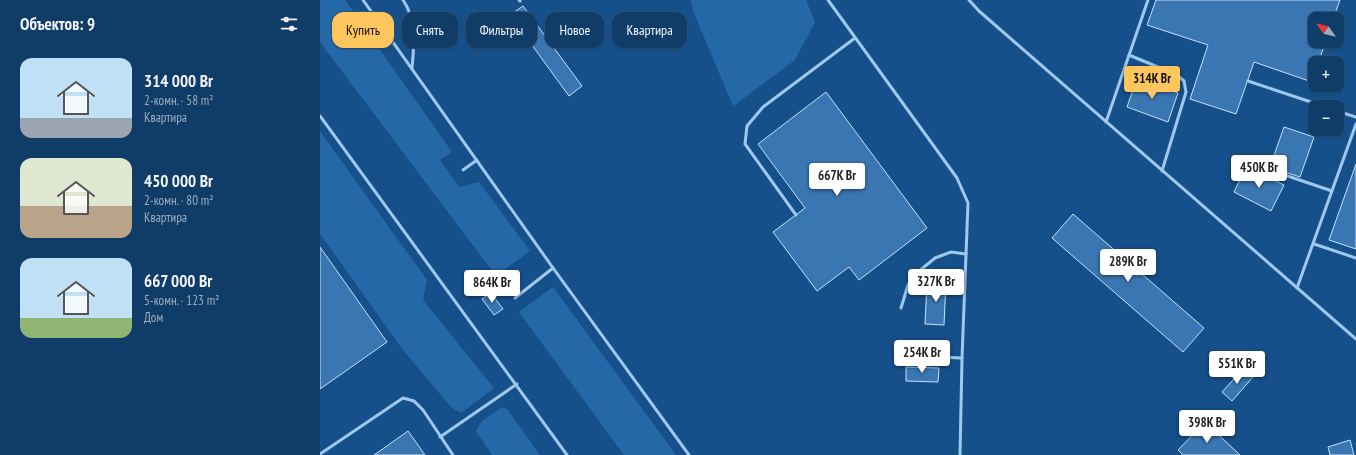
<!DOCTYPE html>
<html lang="ru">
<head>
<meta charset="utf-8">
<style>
	body { margin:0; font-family:"PT Sans Narrow",sans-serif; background:#19436e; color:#f1f3f6; height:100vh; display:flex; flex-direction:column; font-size:15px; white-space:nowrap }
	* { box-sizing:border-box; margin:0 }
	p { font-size:13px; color:#9cadc0 }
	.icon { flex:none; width:22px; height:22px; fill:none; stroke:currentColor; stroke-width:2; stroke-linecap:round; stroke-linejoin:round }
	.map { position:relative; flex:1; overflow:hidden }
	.panel { display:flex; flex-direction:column; background:#103c68; width:320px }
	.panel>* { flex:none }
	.banner { position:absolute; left:12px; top:12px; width:380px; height:36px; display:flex; gap:8px }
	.needle { width:26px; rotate:304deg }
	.controls { position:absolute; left:988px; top:12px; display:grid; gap:8px }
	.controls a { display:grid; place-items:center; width:36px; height:36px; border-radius:8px; background:#103c68; box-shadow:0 1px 3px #0004,0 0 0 1px #30567c; font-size:20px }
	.price { position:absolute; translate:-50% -34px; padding:0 9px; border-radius:4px; background:#fff; color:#222; font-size:13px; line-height:26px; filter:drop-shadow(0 1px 2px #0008) }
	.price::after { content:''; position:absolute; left:50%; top:24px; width:12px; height:9px; margin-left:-6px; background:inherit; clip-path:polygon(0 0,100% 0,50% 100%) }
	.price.selected { background:#ffc65d; color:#111 }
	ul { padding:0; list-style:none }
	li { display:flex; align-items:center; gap:12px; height:100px; padding:0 20px }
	li span { display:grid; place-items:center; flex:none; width:112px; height:80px; border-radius:12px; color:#555 }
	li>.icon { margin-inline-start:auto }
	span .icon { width:48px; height:48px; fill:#fffc; stroke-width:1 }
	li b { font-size:17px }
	h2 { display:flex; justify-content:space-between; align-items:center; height:48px; padding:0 20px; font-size:17px }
	.chip { padding:0 14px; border-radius:12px; background:#103c68; box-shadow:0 1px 3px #0004,0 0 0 1px #30567c; font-size:14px; line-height:36px }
	.chip.selected { background:#ffc65d; color:#111 }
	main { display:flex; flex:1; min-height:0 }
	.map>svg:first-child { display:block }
	.green { fill:#2568a8 }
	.building { fill:#3a77b2; stroke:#c5e1fb }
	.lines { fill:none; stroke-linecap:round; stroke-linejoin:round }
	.service { stroke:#9fc8ef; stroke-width:3 }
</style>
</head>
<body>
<main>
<section class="panel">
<h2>Объектов: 9<svg class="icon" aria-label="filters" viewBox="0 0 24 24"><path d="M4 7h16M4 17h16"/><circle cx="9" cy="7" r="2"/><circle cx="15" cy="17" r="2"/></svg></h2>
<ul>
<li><span style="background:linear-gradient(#bfe0f5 75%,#9aa5b1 0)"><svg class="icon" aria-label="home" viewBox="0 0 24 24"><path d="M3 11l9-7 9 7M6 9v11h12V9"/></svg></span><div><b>314 000 Br</b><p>2-комн. · 58 m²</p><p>Квартира</p></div></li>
<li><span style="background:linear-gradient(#dfe7d0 60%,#b9a48a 0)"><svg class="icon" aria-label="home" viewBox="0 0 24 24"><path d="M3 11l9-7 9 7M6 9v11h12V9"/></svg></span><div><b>450 000 Br</b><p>2-комн. · 80 m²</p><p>Квартира</p></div></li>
<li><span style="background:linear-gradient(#bfe0f5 75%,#8fb573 0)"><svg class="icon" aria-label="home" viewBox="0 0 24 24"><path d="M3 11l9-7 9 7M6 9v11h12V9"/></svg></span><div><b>667 000 Br</b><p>5-комн. · 123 m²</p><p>Дом</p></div></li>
</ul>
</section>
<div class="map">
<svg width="1036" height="455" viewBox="0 0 1036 455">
	<rect width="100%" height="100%" fill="#16508b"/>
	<g class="green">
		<path d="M0,0H25L132,152L120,160L139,187L159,182L210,251L176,276L0,42Z"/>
		<path d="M371,0H486L495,22L475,60L413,106L373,11Z"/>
		<path d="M0,131L107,280L103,300L174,388L141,413L131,407L83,350L0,234Z"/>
		<path d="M233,287L356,455H304L199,312Z"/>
		<path d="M181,408L187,409L220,455H172L156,431L162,421Z"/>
	</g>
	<g class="building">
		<path d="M836,0H1020L1013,19H995V41H1006L998,63H995V73L992,82L934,62L916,114L870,99L888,45L827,25Z"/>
		<path d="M203,6L262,86L249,96L190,15Z"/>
		<path d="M105,26L108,31L101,36L97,31Z"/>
		<path d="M817,78L858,93L848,122L807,107Z"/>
		<path d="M506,92L607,228L539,280L529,267L497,291L453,232L485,208L438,144Z"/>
		<path d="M964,127L994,137L980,177L950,167Z"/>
		<path d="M1036,164V249L1009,240Z"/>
		<path d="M926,167L964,185L951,211L914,192Z"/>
		<path d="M753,214L884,328L863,352L732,238Z"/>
		<path d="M0,247L67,342L0,389Z"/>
		<path d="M607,281L626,282L624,325L605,324Z"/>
		<path d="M171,293L183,309L174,315L162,299Z"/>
		<path d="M586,367L619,368L618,382L586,381Z"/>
		<path d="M923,369L933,377L912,401L902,392Z"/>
		<path d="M885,422L920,455H863L858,450Z"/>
		<path d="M88,431L105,455H54Z"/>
		<path d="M1030,440L1034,455H1010L1008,447Z"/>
	</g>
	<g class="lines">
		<g class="service">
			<path d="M43,0L233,268L369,455"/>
			<path d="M83,0C97,20 94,46 92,68"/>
			<path d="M199,0L200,1"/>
			<path d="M508,0L637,178L648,203L642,358L640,455"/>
			<path d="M649,0L659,11L1036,339"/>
			<path d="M809,55L857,75L864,81L866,92L842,171"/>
			<path d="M928,81L1006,107"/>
			<path d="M1017,111L1036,117"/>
			<path d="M0,116L247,455"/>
			<path d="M786,122L828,0"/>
			<path d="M143,170L157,160"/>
			<path d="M959,173L1012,191"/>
			<path d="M476,215L425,144L427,126L443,107L535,38"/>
			<path d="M994,244L1036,258"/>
			<path d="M977,288L1036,124"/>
			<path d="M195,298L233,268"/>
			<path d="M581,308L588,285L598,272L615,258L631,252L646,254"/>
			<path d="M591,356L642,358"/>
			<path d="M120,437L197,384"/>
			<path d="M0,454L83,398L94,401L103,410L133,455"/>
		</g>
	</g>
</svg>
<div class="controls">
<a><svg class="needle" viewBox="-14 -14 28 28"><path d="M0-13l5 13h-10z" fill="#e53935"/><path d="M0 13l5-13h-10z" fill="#9cadc0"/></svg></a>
<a>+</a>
<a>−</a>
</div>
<b class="price selected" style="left:832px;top:100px">314K Br</b>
<b class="price" style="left:939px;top:189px">450K Br</b>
<b class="price" style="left:517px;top:197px">667K Br</b>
<b class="price" style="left:808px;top:283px">289K Br</b>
<b class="price" style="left:616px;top:303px">327K Br</b>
<b class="price" style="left:172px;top:304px">864K Br</b>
<b class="price" style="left:602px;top:374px">254K Br</b>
<b class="price" style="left:917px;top:385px">551K Br</b>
<b class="price" style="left:887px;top:444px">398K Br</b>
<div class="banner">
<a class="chip selected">Купить</a>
<a class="chip">Снять</a>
<a class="chip">Фильтры</a>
<a class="chip">Новое</a>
<a class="chip">Квартира</a>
</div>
</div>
</main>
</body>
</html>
